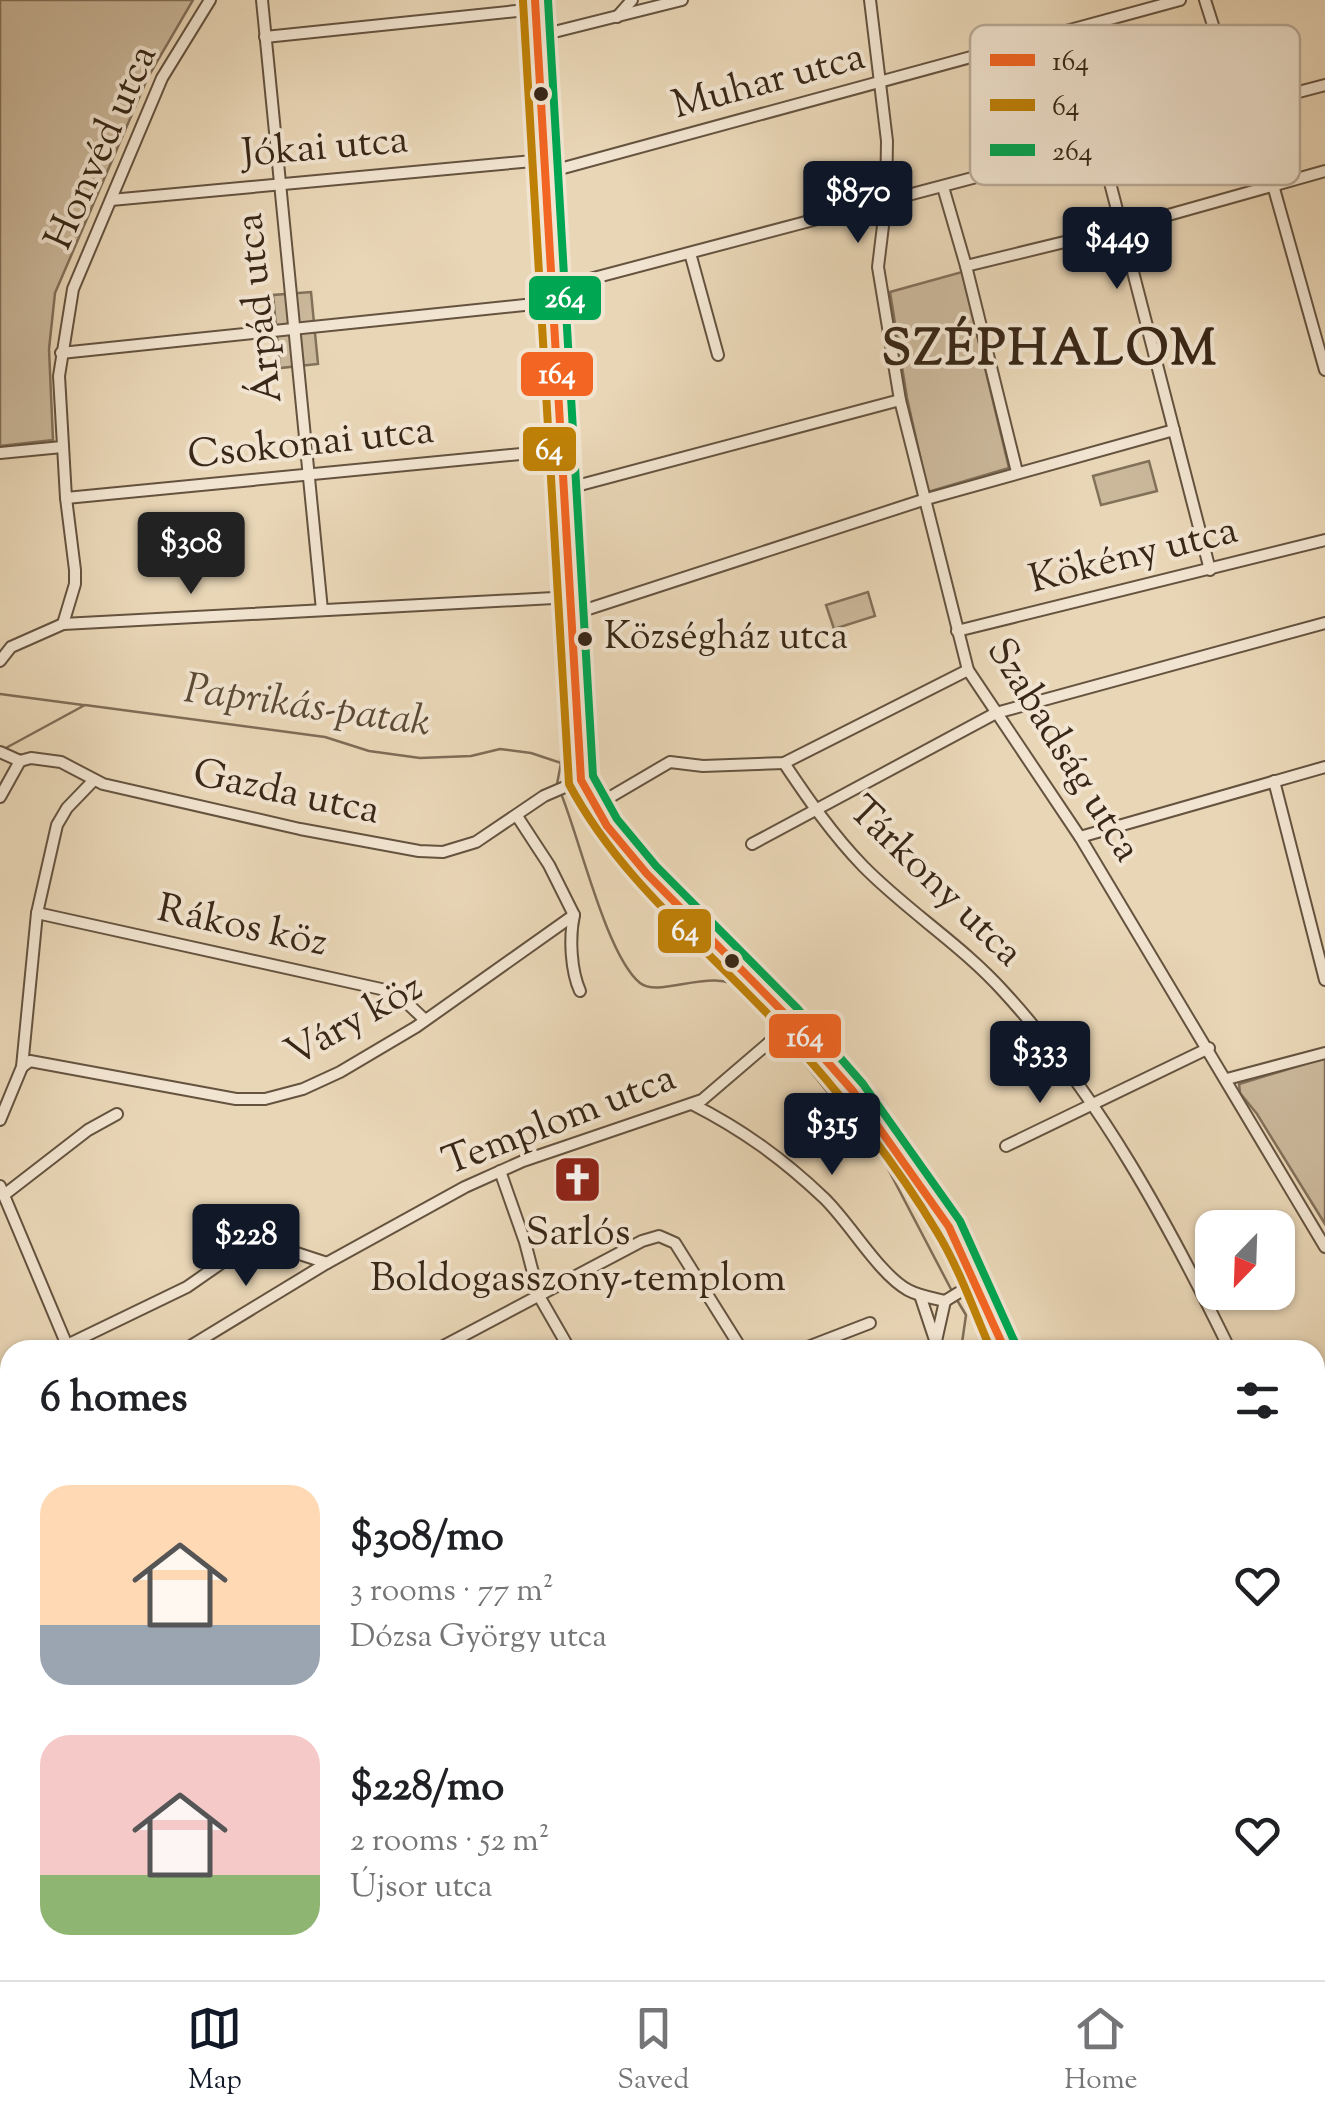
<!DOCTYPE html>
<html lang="en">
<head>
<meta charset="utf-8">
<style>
	body { margin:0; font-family:"Sorts Mill Goudy",serif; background:#f6f6f6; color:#202124; height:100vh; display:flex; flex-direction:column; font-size:38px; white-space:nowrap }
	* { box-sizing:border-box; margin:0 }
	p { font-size:32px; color:#757577 }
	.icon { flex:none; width:55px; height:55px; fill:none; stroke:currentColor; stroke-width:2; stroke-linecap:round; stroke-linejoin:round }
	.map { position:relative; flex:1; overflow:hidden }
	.details { position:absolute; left:0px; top:1340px; width:1325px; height:640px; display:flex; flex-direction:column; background:#fff; border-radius:30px 30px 0 0; box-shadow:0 2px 8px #0004 }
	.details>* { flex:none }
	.needle { width:65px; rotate:203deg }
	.buttons { position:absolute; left:1195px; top:1210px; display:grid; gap:20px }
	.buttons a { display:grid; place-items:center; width:100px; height:100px; border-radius:20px; background:#fff; box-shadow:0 2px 8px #0004; font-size:50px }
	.price { position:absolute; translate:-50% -85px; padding:0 22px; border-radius:10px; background:#111827; color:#fff; font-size:32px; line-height:65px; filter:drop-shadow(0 2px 5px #0008) }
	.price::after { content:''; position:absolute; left:50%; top:60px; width:30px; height:22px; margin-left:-15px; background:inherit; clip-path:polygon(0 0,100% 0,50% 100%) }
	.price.active { background:#222; color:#fff }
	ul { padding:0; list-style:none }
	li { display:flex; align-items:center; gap:30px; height:250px; padding:0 40px }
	li span { display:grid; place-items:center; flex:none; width:280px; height:200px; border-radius:30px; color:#555 }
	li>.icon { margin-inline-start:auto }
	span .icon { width:120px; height:120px; fill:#fffc; stroke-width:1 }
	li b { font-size:42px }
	h2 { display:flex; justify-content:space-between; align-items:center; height:120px; padding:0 40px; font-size:42px }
	.tabs { display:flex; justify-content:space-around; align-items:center; height:140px; border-top:2px solid #e0e0e0; background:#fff; font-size:28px; color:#757577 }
	.tabs a { display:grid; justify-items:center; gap:5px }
	.tabs .active { color:#111827 }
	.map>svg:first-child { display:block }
	.green { fill:#cbb89b; stroke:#827059; stroke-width:2.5 }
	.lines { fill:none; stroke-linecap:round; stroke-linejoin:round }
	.stream { stroke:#7f6c56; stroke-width:2.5 }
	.minor-casing { stroke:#65533f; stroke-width:14 }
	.tertiary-casing { stroke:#65533f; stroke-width:16 }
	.secondary-casing { stroke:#392717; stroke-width:19 }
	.minor { stroke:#f1e4d0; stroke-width:10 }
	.tertiary { stroke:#f1e4d0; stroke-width:12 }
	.secondary { stroke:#f1e4d0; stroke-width:15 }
	.bus-1-casing { stroke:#f1e4d0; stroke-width:15 }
	.bus-2-casing { stroke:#f1e4d0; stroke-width:15 }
	.bus-3-casing { stroke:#f1e4d0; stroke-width:15 }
	.bus-1 { stroke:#f26522; stroke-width:8 }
	.bus-2 { stroke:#be8007; stroke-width:8 }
	.bus-3 { stroke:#00a651; stroke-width:8 }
	.bus-dot { fill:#392717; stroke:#f1e4d0; stroke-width:4 }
	.labels { text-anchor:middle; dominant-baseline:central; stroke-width:8; stroke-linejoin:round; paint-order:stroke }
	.bus-label { font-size:38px; fill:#392717; stroke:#f1e4d0; text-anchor:start }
	.street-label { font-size:40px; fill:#392717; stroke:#f1e4d0 }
	.poi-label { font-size:40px; fill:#392717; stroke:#f1e4d0 }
	.water-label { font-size:42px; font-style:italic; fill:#5c4a36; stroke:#f1e4d0 }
	.district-label { font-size:50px; font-weight:bold; letter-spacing:2.5px; fill:#392717; stroke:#f1e4d0 }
	.key { fill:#f1e4d0; stroke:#baab98; stroke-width:2.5 }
	.key-label { font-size:28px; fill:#392717 }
	.line-badge { stroke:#f1e4d0; stroke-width:4 }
	.badge-label { font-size:28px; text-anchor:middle; font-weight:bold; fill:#fff }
</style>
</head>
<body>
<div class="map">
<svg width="1325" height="1980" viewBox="0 0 1325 1980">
	<rect width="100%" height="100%" fill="#e9d6b6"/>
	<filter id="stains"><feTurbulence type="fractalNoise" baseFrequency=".002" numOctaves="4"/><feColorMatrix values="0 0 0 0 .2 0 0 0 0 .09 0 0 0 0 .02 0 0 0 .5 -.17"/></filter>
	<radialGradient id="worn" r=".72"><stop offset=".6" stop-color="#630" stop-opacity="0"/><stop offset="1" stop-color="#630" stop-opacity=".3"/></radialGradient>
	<g class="green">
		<path d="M0,0H193L148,77L55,293L49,349L53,440L0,446Z"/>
		<path d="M962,272L1009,468L928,492L907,398L890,292Z"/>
		<path d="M311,292L318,364L280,368L273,295Z"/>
		<path d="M1149,461L1157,491L1101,505L1093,476Z"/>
		<path d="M868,592L875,616L834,629L826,605Z"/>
		<path d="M1325,1058V1224L1257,1114L1240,1093L1239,1084Z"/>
		<path d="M862,1970H1130L1134,1980H861Z"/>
	</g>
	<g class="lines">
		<g class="stream">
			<path d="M543,0L545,32"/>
			<path d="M545,40L548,88"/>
			<path d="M549,107L553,166"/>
			<path d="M553,174L560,281"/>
			<path d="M560,289L572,481"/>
			<path d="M573,489L584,593L581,605"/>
			<path d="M560,653L564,717L561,761"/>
			<path d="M0,694L83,705"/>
			<path d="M4,749L85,705L325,737L369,751L420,758L471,756L500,749L531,753L561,763L557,784"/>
			<path d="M560,791C579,836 606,955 640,983C660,999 714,965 744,990C758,1001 768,1018 779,1032"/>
			<path d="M784,1038L886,1165L953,1293"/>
			<path d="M957,1300L966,1315L961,1350"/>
			<path d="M1131,1970L1133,1980"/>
		</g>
		<defs>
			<g id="minor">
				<path d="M262,0L322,610"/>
				<path d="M870,0L887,141L886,201L878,267L900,400L968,670L1080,837L1325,1247"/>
				<path d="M1205,0L1236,98L1253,114L1325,370"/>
				<path d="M617,17L632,0"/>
				<path d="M538,36L682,0"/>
				<path d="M265,37L536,9"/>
				<path d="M1100,144L1210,570"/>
				<path d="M545,173L1180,0"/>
				<path d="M943,187L966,266L1017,472"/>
				<path d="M111,200L544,160"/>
				<path d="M690,253L718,355"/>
				<path d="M966,266L1122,228L1325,171"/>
				<path d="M552,289L1325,85"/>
				<path d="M61,353L553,302"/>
				<path d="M0,453L62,447"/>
				<path d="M565,489L900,400"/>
				<path d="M66,498L562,450"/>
				<path d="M573,614L923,500L1174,430"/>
				<path d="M63,624L75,584V570L66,498L59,376L73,289L162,78L210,0"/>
				<path d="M957,631L1325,540"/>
				<path d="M0,661L11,647L63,624L572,597"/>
				<path d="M0,752L20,761L31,758L61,762L103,784L300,829L419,851L443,852L476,842L544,796L581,780"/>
				<path d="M784,763C808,799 833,835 863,866C907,911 962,945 1004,992C1100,1097 1168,1223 1230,1350"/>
				<path d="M1274,781L1325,980"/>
				<path d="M0,797L20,761"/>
				<path d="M595,806L670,762L703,766L784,763L968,670"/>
				<path d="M517,816L549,865L574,915C569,938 571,971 580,991"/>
				<path d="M1080,837L1325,767"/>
				<path d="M752,844L996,713L1325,623"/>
				<path d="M37,913L381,989L406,1002L425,1020"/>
				<path d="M22,1067L30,1061L236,1099H265L303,1089L340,1072L416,1027L574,915"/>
				<path d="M1227,1079L1325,1053"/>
				<path d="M692,1104C743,1130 783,1159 824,1198C850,1223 879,1274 908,1290C919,1296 932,1298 945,1301"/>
				<path d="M0,1120L22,1067L37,913L57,825L67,808L94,780"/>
				<path d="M1006,1146L1209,1048"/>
				<path d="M500,1171L525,1242L539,1296L570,1350"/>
				<path d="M0,1186L69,1350"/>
				<path d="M4,1195L88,1130L117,1114"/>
				<path d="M920,1295L936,1343"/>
				<path d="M945,1301L976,1282"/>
				<path d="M67,1345L187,1287L243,1248L269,1244L327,1263"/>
				<path d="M184,1350L327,1263L465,1187L523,1161L702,1100L793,1022"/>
				<path d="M436,1350L642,1241L659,1236L675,1243L742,1350"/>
				<path d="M800,1350L870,1323"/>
				<path d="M934,1350L945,1301"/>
				<path d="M1315,1535L1325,1558"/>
				<path d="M349,1970L352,1980"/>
				<path d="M550,1970L555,1980"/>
				<path d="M1269,1970L1273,1980"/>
				<path d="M772,1980L792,1970"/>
				<path d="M850,1980L851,1970"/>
			</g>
			<path id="tertiary" d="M1315,1516L1325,1515"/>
			<g id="secondary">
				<path d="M535,0L581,780L607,826L647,874L787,1016L853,1091L949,1227L1005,1350"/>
				<path d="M1315,1843L1325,1856"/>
			</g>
		</defs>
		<use href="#minor" class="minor-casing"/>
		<use href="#tertiary" class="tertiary-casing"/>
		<use href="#secondary" class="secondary-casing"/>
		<use href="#minor" class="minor"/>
		<use href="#tertiary" class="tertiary"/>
		<use href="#secondary" class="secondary"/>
		<defs>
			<path id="bus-1" d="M535,0L581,780L607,826L647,874L787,1016L853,1091L949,1227L1005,1350"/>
			<path id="bus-2" d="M523,1L569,784C620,880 706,947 779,1026C835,1087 894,1160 937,1232C959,1268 974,1311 991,1350"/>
			<path id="bus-3" d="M548,0L593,776L617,819L656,866L796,1007L863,1084L960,1221L1016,1345"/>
		</defs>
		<use href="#bus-1" class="bus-1-casing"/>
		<use href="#bus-2" class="bus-2-casing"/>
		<use href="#bus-3" class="bus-3-casing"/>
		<use href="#bus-1" class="bus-1"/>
		<use href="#bus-2" class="bus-2"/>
		<use href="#bus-3" class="bus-3"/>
	</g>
	<defs>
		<symbol id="church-square" viewBox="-11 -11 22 22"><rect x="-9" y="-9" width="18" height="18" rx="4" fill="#8f2418" stroke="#f1e4d0"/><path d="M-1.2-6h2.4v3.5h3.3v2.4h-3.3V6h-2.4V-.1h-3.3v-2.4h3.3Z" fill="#fff"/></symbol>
	</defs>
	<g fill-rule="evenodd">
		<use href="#church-square" x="550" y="1152" width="55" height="55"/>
	</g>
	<g class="bus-dot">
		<circle cx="541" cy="94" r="9"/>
		<circle cx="585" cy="639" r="9"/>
		<circle cx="732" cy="961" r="9"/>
	</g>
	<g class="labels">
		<g class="bus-label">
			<text x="604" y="639">Községház utca</text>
		</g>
		<g class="street-label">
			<text transform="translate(769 83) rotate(-15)">Muhar utca</text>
			<text transform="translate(103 148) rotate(-66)">Honvéd utca</text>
			<text transform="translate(325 149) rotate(-5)">Jókai utca</text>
			<text transform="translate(261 308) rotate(-96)">Árpád utca</text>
			<text transform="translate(311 445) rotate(-6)">Csokonai utca</text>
			<text transform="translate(1134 557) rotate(-14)">Kökény utca</text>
			<text transform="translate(1062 751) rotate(58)">Szabadság utca</text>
			<text transform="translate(286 794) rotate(12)">Gazda utca</text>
			<text transform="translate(934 883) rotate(44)">Tárkony utca</text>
			<text transform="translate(242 928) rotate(12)">Rákos köz</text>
			<text transform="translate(355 1022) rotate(-29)">Váry köz</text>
			<text transform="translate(560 1122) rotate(-21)">Templom utca</text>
		</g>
		<g class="poi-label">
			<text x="578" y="1234">Sarlós<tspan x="578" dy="46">Boldogasszony-templom</tspan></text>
		</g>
		<g class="water-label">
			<text transform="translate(307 708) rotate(8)">Paprikás-patak</text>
		</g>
		<g class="district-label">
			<text x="1050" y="352">SZÉPHALOM</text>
		</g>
	</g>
	<rect x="970" y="25" width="330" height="160" rx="15" class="key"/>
	<rect x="990" y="54" width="45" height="12" fill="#f26522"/>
	<rect x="990" y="99" width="45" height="12" fill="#be8007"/>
	<rect x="990" y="144" width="45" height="12" fill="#00a651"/>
	<g class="key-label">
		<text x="1052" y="70">164</text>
		<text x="1052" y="115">64</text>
		<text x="1052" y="160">264</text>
	</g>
	<g class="line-badge">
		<rect x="527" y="274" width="76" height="48" rx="10" fill="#00a651"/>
		<rect x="519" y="350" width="76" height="48" rx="10" fill="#f26522"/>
		<rect x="521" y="425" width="57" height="48" rx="10" fill="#be8007"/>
		<rect x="656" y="907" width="57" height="48" rx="10" fill="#be8007"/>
		<rect x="767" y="1012" width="76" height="48" rx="10" fill="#f26522"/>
	</g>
	<g class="badge-label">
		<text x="565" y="307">264</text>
		<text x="557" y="383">164</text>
		<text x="549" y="459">64</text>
		<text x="685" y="940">64</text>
		<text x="805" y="1046">164</text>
	</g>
	<rect width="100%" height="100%" filter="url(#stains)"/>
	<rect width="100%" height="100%" fill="url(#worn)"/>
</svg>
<div class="buttons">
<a><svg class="needle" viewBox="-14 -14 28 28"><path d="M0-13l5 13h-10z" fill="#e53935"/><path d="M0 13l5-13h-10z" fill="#757577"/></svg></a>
</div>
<b class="price" style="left:858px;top:246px">$870</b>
<b class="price" style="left:1117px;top:292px">$449</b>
<b class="price active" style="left:191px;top:597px">$308</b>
<b class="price" style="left:1040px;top:1106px">$333</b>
<b class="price" style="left:832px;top:1178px">$315</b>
<b class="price" style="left:246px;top:1289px">$228</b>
<section class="details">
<h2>6 homes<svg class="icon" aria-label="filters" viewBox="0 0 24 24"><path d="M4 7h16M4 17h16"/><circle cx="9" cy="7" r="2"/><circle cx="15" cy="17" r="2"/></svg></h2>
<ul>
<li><span style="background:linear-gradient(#ffd9b3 70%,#9aa5b1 0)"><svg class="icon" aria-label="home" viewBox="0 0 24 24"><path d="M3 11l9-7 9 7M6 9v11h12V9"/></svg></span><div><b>$308/mo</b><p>3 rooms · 77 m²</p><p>Dózsa György utca</p></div><svg class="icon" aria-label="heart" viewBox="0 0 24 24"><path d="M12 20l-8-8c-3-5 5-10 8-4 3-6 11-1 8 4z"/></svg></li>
<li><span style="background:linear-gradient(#f6c9c9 70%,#8fb573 0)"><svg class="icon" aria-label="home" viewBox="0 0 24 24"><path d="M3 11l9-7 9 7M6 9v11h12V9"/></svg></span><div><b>$228/mo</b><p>2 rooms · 52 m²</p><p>Újsor utca</p></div><svg class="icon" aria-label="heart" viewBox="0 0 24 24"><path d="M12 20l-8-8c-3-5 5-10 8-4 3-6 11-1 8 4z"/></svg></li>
</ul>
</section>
</div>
<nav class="tabs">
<a class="active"><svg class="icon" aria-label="map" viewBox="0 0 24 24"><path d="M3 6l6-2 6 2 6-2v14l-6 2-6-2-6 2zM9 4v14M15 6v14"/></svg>Map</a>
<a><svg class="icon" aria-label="saved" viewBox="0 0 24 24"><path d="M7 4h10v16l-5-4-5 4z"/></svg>Saved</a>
<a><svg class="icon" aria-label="home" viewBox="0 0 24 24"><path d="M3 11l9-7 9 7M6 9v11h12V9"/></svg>Home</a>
</nav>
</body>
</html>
